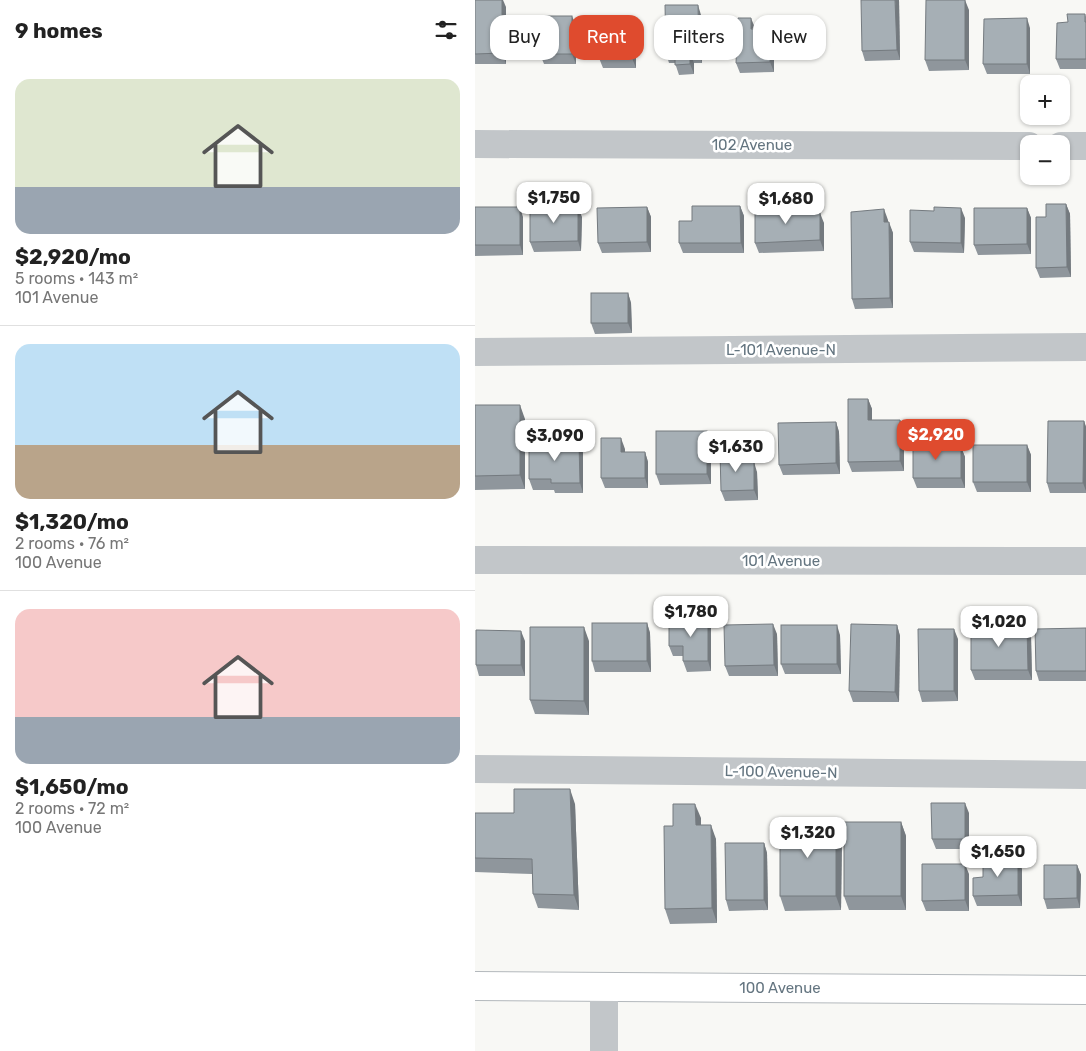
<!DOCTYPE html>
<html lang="en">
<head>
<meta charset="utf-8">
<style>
	body { margin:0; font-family:Rubik,sans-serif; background:#f6f6f6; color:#222; height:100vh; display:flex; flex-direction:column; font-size:19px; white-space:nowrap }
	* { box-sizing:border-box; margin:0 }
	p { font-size:16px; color:#767676 }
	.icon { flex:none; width:28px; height:28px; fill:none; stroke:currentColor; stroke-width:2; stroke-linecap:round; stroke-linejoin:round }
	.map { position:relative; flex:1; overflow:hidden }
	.sheet { display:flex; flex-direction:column; background:#fff; width:475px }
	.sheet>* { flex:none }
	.banner { position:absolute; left:15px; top:15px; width:475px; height:45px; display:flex; gap:10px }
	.buttons { position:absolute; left:545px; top:75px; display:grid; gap:10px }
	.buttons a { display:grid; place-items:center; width:50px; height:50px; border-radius:10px; background:#fff; box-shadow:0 1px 4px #0004; font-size:25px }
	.price { position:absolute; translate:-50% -42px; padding:0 11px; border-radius:10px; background:#fff; color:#222; font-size:16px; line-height:32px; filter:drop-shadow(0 1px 2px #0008) }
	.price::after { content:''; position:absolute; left:50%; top:30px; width:15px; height:11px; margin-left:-8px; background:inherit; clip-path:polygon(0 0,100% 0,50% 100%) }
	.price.current { background:#df4b2e; color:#fff }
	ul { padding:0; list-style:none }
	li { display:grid; align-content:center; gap:10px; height:265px; padding:0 15px }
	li+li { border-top:1px solid #e0e0e0 }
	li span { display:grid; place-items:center; height:155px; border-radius:15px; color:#555 }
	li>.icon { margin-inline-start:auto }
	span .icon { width:90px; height:90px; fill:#fffc; stroke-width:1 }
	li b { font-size:21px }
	h2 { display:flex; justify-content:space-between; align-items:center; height:60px; padding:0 15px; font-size:21px }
	.pill { padding:0 18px; border-radius:15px; background:#fff; box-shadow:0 1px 4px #0004; font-size:18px; line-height:45px }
	.pill.current { background:#df4b2e; color:#fff }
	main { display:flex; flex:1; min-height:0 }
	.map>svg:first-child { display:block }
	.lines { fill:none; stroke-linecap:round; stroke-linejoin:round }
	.major-casing { stroke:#b3b8bc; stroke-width:30 }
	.minor { stroke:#c2c6c9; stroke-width:28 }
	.major { stroke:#fff; stroke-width:28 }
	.wall { fill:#8f969c }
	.shaded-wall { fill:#747a7f }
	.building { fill:#a6afb5; stroke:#747a7f }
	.labels { text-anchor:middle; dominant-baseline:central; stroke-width:5; stroke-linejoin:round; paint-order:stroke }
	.street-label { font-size:15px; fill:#647580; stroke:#fff }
</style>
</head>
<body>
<main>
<section class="sheet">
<h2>9 homes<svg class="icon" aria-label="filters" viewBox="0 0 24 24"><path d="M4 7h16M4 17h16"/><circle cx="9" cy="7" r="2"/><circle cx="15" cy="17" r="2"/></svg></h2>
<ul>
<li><span style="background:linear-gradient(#dfe7d0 70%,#9aa5b1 0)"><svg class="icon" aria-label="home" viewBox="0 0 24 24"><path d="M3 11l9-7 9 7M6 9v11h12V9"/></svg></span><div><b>$2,920/mo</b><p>5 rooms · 143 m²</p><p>101 Avenue</p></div></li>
<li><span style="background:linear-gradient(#bfe0f5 65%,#b9a48a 0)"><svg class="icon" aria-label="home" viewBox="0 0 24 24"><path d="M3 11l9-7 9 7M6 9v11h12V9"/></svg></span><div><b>$1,320/mo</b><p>2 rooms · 76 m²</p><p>100 Avenue</p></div></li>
<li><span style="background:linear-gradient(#f6c9c9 70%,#9aa5b1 0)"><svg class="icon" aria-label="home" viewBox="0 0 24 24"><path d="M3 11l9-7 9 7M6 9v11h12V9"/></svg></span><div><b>$1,650/mo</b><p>2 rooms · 72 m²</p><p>100 Avenue</p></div></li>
</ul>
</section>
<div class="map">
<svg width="611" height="1051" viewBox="0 0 611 1051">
	<rect width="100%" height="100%" fill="#f8f8f5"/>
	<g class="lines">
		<defs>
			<path id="major" d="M0,986L611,990"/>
		</defs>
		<use href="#major" class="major-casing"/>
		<g class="minor">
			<path d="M0,144L554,146"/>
			<path d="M586,146H611"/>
			<path d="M0,352L611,347"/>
			<path d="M0,560L611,561"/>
			<path d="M0,769L611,775"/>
			<path d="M129,987V1051"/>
		</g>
		<use href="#major" class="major"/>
	</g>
	<g class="wall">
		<path d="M0,0L31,7V64H0Z"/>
		<path d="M424,0L425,60L390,61L387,51Z"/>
		<path d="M494,10V70L454,71L450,60Z"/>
		<path d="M610,14L611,17V69H585L581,59L593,22Z"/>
		<path d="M226,15L227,63H219V74L204,75L200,63H194L191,53Z"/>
		<path d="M157,25L161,35V68H128L124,58Z"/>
		<path d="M101,26V64H69L65,54Z"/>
		<path d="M280,28H296L299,38V72L265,73L261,63Z"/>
		<path d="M555,28V74H512L508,64Z"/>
		<path d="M591,204L595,214L596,277L565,278L561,268L571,217Z"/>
		<path d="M265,206L269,216V253H208L204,243L217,221Z"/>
		<path d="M0,207L48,217V255L0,256Z"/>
		<path d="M172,207L176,217V252L127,253L123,243Z"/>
		<path d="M552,208L556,218V254L503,255L499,245Z"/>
		<path d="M330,213L349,223V251L284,253L280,243Z"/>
		<path d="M107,217L106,251L59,252L55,242Z"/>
		<path d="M490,218L489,253L439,252L435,242Z"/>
		<path d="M413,220V222L418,233V308L380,309L377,299Z"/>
		<path d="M153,293L156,303L157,333L120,334L116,323Z"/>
		<path d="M393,399L397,409V420H425L429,430V471L377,472L373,462Z"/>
		<path d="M0,405L50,419V489L0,490Z"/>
		<path d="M609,421L611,427V493H575L572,483Z"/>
		<path d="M361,422L364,432L365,474L308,475L304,465Z"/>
		<path d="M451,437L454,447H486L490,457V488H442L438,478Z"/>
		<path d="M236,441V484L185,485L181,474Z"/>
		<path d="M104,443L108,453V493H80L79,490H58L54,479Z"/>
		<path d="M552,445L556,455V492H502L498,482Z"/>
		<path d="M150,449V452H170L173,462V488H130L126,478Z"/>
		<path d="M269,462L282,472L283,500L250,501L246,491Z"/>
		<path d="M233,617L236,628V671L212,672L208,661V656H198L194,646L207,625Z"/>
		<path d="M172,623L175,633L176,672H120L117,661Z"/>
		<path d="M422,625L425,636L424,702H378L374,691Z"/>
		<path d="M611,628V681H564L561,671Z"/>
		<path d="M302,634L303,676H254L250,666Z"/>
		<path d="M365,635L366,674H310L306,664Z"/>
		<path d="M556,636L557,680H500L496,670Z"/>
		<path d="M483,639V701L447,702L444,691Z"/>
		<path d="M50,641V676H4L1,665Z"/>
		<path d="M114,641V715L60,714L55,700Z"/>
		<path d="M100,804L104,910L63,908L58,894L57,874L0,872V813H39Z"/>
		<path d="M494,813V849H461L457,839Z"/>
		<path d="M226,818V825L241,839L242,923L195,924L190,909L198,826Z"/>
		<path d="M361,822L367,836L366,910L310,911L305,896Z"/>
		<path d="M426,822L431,836V910H374L369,896Z"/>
		<path d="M289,843L292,853L293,910L254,911L251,900Z"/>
		<path d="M602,865L606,875L605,908L572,909L569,899Z"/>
		<path d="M547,869V906H502L498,896L508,877Z"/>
		<path d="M494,874V911H451L447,901Z"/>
	</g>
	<g class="shaded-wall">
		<path d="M27,0H28L31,7V64L27,53Z"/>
		<path d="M420,0H424L425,60L422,50Z"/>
		<path d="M490,0L494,10V70L490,60Z"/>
		<path d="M223,5L226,15L227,63L224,53Z"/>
		<path d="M97,16L101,26V64L97,54Z"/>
		<path d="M276,18L280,28L276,29Z"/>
		<path d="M552,18L555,28V74L552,64Z"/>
		<path d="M157,25L161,35V68L157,58Z"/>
		<path d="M296,28L299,38V72L295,62Z"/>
		<path d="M215,53L219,63V74L215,64Z"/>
		<path d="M591,204L595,214L596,277L592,267Z"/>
		<path d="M265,206L269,216V253L266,243Z"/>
		<path d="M45,207L48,217V255L45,245Z"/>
		<path d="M103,207L107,217L106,251L103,241Z"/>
		<path d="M172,207L176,217V252L172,242Z"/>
		<path d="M486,208L490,218L489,253L486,243Z"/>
		<path d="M552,208L556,218V254L552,244Z"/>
		<path d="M409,209L413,220V233L409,222Z"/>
		<path d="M345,213L349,223V251L345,240Z"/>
		<path d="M414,222L418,233V308L415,298Z"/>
		<path d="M153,293L156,303L157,333L153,323Z"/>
		<path d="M393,399L397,409V431L393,420Z"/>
		<path d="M45,405L50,419V489L45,475Z"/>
		<path d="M425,420L429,430V471L425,461Z"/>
		<path d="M609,421L611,427V491L608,483Z"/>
		<path d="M361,422L364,432L365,474L361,463Z"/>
		<path d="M232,431L236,441V484L232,474Z"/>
		<path d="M451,437L454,447H451Z"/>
		<path d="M146,438L150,449V462L146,452Z"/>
		<path d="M104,443L108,453V493L105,483Z"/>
		<path d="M552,445L556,455V492L552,482Z"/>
		<path d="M486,447L490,457V488L486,478Z"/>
		<path d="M265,451L269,462V473L265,462Z"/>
		<path d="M170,452L173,462V488L170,478Z"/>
		<path d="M279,462L282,472L283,500L279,490Z"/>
		<path d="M233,617L236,628V671L233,661Z"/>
		<path d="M172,623L175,633L176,672L172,661Z"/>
		<path d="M298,624L302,634L303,676L299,665Z"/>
		<path d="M362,625L365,635L366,674L362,664Z"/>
		<path d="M422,625L425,636L424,702L420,692Z"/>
		<path d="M552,626L556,636L557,680L553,670Z"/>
		<path d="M109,627L114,641V715L109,701Z"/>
		<path d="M479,629L483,639V701L479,691Z"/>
		<path d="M46,631L50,641V676L46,665Z"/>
		<path d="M95,789L100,804L104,910L99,895Z"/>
		<path d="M490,803L494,813V849L490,839Z"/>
		<path d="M220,804L226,818V840L221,825Z"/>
		<path d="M361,822L367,836L366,910L361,896Z"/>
		<path d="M426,822L431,836V910L426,896Z"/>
		<path d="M236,825L241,839L242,923L237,908Z"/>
		<path d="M289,843L292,853L293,910L289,900Z"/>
		<path d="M543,858L547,869V906L543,895Z"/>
		<path d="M490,864L494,874V911L490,900Z"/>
		<path d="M602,865L606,875L605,908L602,898Z"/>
	</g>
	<g class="building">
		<path d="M0,0H27V53L0,54Z"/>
		<path d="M386,0H420L422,50L387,51Z"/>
		<path d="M451,0H490V60H450Z"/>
		<path d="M190,5H223L224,53H215V64L200,65V53H191Z"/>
		<path d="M592,14H610V22H611V59H581L582,23L593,22Z"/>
		<rect x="65" y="16" width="32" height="38"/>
		<path d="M263,18H276V29L296,28L295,62L261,63Z"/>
		<path d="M552,18V64H508L509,19Z"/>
		<rect x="124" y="25" width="33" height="33"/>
		<path d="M571,204H591L592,267L561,268V217H571Z"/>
		<path d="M217,206H265L266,243H204V221H217Z"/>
		<rect x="0" y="207" width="45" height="38"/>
		<path d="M55,207H103V241L55,242Z"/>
		<path d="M172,207V242L123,243L122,208Z"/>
		<path d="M459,207L486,208V243L435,242V210L459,211Z"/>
		<path d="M280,208H329V213H345V240L280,243Z"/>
		<path d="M499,208H552V244L499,245Z"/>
		<path d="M409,209V222H414L415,298L377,299L376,212Z"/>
		<rect x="116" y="293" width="37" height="30"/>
		<path d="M373,399H393V420H425V461L373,462Z"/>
		<path d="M0,405H45V475L0,476Z"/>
		<path d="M573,421H609L608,483H572Z"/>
		<path d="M361,422V463L304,465L303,423Z"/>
		<rect x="181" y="431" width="51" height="43"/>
		<path d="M438,437H451V447H486V478H438Z"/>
		<path d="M126,438H146V452H170V478H126Z"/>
		<path d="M54,443H104L105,483H76V479H54Z"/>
		<rect x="498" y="445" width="54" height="37"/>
		<path d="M265,451V462H279V490L246,491L245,452Z"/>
		<path d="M207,617H233V661H208V646H194V625H207Z"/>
		<rect x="117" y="623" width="55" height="38"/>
		<path d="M298,624L299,665L250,666L249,625Z"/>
		<path d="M376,624L422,625L420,692L374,691Z"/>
		<rect x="306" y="625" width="56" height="39"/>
		<path d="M552,626L553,670H496V627Z"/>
		<path d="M55,627H109V701L55,700Z"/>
		<path d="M611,628V671H561L560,629Z"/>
		<path d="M443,629H479V691H444Z"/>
		<path d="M1,630L46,631V665H1Z"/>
		<path d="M39,789H95L99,895L58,894L57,859L0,858V813H39Z"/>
		<path d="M456,803H490V839H457Z"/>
		<path d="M198,804H220L221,825H236L237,908L190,909L189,826H198Z"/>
		<rect x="305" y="822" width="56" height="74"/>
		<rect x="369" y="822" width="57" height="74"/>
		<path d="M250,843H289V900H251Z"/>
		<path d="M543,858V895L498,896V878L508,877V859Z"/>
		<path d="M447,864H490V900L447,901Z"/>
		<path d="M569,865H602V898L569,899Z"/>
	</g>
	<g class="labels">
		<g class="street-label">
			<text x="277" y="145">102 Avenue</text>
			<text x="306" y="350">L-101 Avenue-N</text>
			<text x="306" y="561">101 Avenue</text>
			<text transform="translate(306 772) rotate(1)">L-100 Avenue-N</text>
			<text x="305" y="988">100 Avenue</text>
		</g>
	</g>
</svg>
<div class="buttons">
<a>+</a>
<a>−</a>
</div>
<b class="price" style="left:79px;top:224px">$1,750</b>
<b class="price" style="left:311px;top:225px">$1,680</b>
<b class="price current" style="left:461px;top:461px">$2,920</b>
<b class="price" style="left:80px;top:462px">$3,090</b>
<b class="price" style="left:261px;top:473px">$1,630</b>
<b class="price" style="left:216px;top:638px">$1,780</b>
<b class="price" style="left:524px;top:648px">$1,020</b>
<b class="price" style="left:333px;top:859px">$1,320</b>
<b class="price" style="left:523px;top:878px">$1,650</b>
<div class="banner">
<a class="pill">Buy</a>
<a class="pill current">Rent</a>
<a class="pill">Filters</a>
<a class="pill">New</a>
</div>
</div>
</main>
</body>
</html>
